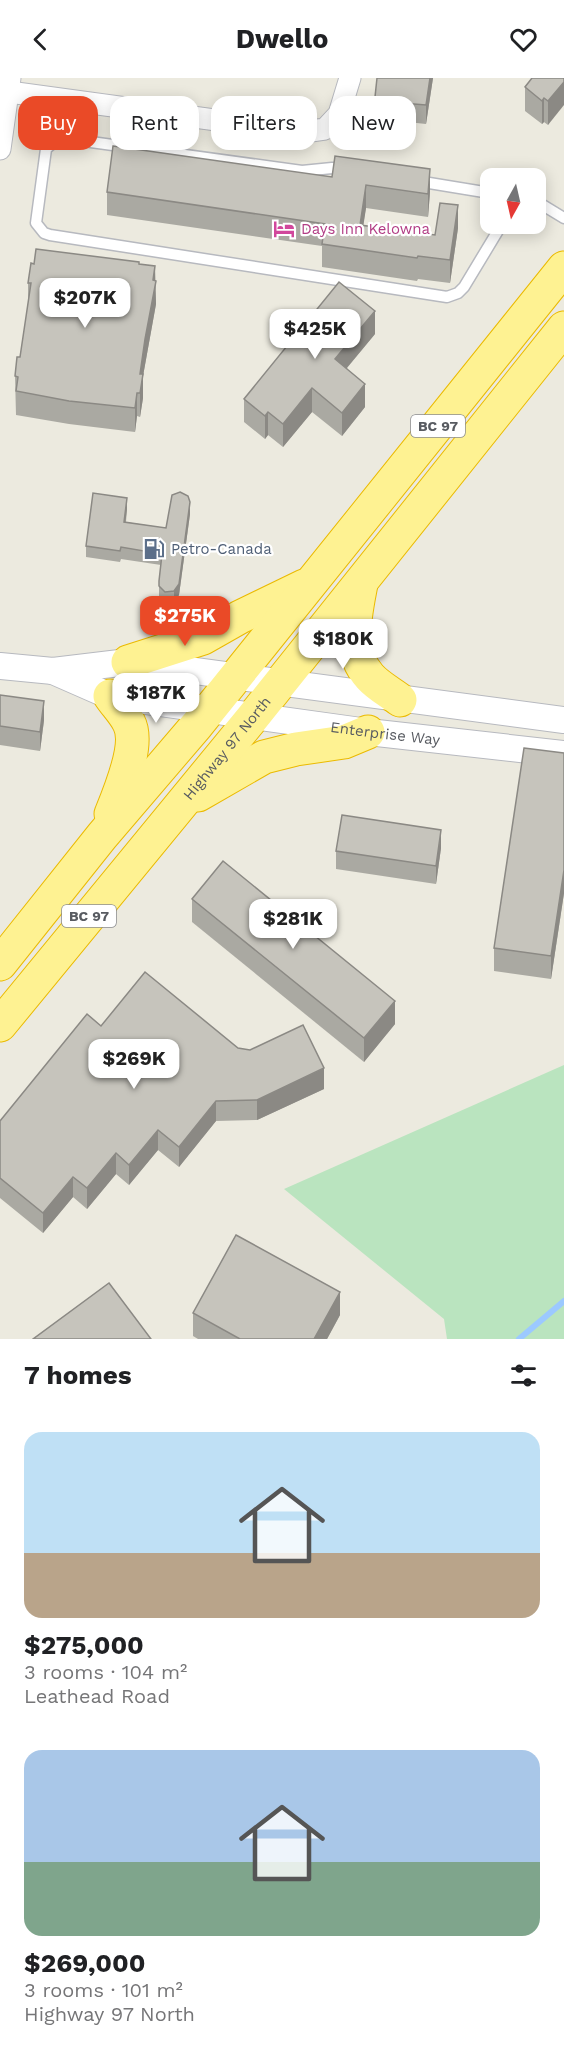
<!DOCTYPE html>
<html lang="en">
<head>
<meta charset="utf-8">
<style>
	body { margin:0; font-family:"Work Sans",sans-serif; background:#f2f2f2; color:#202124; height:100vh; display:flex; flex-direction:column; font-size:22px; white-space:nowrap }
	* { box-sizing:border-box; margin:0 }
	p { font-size:20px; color:#757577 }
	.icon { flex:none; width:33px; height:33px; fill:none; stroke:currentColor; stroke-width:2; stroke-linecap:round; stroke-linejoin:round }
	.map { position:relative; height:1261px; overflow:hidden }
	.details { display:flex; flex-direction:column; background:#fff; flex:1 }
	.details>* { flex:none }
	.banner { position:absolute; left:18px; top:18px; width:528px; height:54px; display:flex; gap:12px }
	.needle { width:39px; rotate:188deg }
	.buttons { position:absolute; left:480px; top:90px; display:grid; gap:12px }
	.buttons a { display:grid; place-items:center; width:66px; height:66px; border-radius:12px; background:#fff; box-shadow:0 3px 15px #0003; font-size:30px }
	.price { position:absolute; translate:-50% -51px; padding:0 14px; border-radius:12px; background:#fff; color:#222; font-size:20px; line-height:39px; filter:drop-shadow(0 2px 3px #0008) }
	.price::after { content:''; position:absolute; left:50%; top:36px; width:18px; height:14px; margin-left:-9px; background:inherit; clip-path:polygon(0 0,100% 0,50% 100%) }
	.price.current { background:#ea4a27; color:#fff }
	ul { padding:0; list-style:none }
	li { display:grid; align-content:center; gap:12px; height:318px; padding:0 24px }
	li span { display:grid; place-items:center; height:186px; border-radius:18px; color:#555 }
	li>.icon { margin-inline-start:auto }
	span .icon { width:108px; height:108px; fill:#fffc; stroke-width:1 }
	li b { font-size:26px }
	h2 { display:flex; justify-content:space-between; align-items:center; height:72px; padding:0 24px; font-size:26px }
	.pill { padding:0 21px; border-radius:18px; background:#fff; box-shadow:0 3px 15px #0003; font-size:21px; line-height:54px }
	.pill.current { background:#ea4a27; color:#fff }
	header { display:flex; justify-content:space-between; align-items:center; height:78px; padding:0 24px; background:#fff; font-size:27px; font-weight:700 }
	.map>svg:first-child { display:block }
	.green { fill:#bae4bf }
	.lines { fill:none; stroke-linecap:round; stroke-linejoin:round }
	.stream { stroke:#9cc9ff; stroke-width:6 }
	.service-casing { stroke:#b7b9bf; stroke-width:13 }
	.minor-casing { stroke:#b7b9bf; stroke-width:23 }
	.tertiary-casing { stroke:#b7b9bf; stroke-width:28 }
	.trunk-casing { stroke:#ebba00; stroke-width:35 }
	.service { stroke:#fff; stroke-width:10 }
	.minor { stroke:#fff; stroke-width:21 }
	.tertiary { stroke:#fff; stroke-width:26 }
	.trunk { stroke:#fef292; stroke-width:33 }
	.wall { fill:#aaa9a2 }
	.shaded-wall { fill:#8b8984 }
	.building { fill:#c6c4bc; stroke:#8b8984; stroke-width:1.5 }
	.labels { text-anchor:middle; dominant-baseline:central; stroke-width:4.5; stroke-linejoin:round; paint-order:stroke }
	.shield { fill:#fff; stroke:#8a8c90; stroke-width:1.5 }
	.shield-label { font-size:14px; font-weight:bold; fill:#585b61 }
	.hotel-label { font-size:15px; fill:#b23c85; stroke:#fff; text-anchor:start }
	.service-label { font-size:15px; fill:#4e5e75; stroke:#fff; text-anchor:start }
	.street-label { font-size:15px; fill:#585b61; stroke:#fff }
</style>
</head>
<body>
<header><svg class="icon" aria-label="back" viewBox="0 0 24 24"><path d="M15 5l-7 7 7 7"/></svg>Dwello<svg class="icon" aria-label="heart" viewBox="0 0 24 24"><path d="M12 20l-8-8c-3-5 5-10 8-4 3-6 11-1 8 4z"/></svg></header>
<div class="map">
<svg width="564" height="1261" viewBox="0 0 564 1261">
	<rect width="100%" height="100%" fill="#eceadf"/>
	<path class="green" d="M564,987V1261H447L444,1241L284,1111Z"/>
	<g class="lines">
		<path class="stream" d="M519,1261L564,1223"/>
		<defs>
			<g id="service">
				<path d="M345,92L332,90L302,93L69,61C59,62 52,64 46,71L36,145L44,155L50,157L447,219L458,215L464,209L502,146"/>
				<path d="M417,103L490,115"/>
				<path d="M536,123L564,140"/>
			</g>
			<g id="minor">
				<path d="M9,14L304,54L325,51L339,36L350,0"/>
				<path d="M0,71L10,0"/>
			</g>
			<g id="tertiary">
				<path d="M0,588L53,593L128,584L564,642"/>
				<path id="s1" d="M53,593L110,618L368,654L564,676"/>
			</g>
			<g id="trunk">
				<path d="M361,506C355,538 346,573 370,599C378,608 391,615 400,622"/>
				<path d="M128,584L203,560L240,539L304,508"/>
				<path d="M110,618C116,627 125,636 129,645C140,666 120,714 111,736"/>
				<path d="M198,717L264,679L296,671L344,664L368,654"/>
				<path d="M0,886L102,758L197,647L564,190"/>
				<path id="s2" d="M0,947L253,639L564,250"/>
			</g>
		</defs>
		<use href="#service" class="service-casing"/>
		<use href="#minor" class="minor-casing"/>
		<use href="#tertiary" class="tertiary-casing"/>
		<use href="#trunk" class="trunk-casing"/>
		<use href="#service" class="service"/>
		<use href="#minor" class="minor"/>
		<use href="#tertiary" class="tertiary"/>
		<use href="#trunk" class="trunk"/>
	</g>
	<g class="wall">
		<path d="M433,0L426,46L389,42V40L375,38V19Z"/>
		<path d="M564,0L548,47L544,44L542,46L525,33V9Z"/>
		<path d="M113,68L430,114L428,139L366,130L363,147L435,157L458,150L450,205L418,201L417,203L322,189V168L107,137V114Z"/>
		<path d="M139,186L155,203L156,226L143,298V320L140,339L137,338L135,354L69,346L16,337L15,298L20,279L28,227V205Z"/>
		<path d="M375,256L347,290L365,329L342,358L312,334L283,369L268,357L265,361L244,344V321Z"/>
		<path d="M127,431L126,444L166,450L190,436L179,517L174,524L165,525L159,519V503L161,487L121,481L120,484L86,479V468Z"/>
		<path d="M0,617L44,642L40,673L0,667Z"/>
		<path d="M564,675V815L551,901L494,893V870Z"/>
		<path d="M441,770L436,806L336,791V773Z"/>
		<path d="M192,821L395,946L364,984L192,844Z"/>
		<path d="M101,948L238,970L324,1011L257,1042L216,1043L179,1089L158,1072L129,1107L116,1096L87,1131L73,1119L43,1155L0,1120V1043Z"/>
		<path d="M193,1235L340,1237L327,1261H198L193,1258Z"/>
	</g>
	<g class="shaded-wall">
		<path d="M430,0H433L426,46V27Z"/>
		<path d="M564,4V27L548,47V23Z"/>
		<path d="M544,20V44L542,46V23Z"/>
		<path d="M430,91V114L428,139V116Z"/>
		<path d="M366,107V130L360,170V147Z"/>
		<path d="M458,127V150L450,205V182Z"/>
		<path d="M155,188L156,226L143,298V320L140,339V296Z"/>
		<path d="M375,233V256L335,304V281Z"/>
		<path d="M365,306V329L342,358V335Z"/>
		<path d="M312,310V334L283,369V346Z"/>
		<path d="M137,315V338L135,354V330Z"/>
		<path d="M268,334V357L265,361V338Z"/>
		<path d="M127,420V431L124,455V444Z"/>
		<path d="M190,424V436L179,517L174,524V513Z"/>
		<path d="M44,623V642L40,673V654Z"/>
		<path d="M441,752V770L436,806V788Z"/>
		<path d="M564,792V815L551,901V878Z"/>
		<path d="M395,923V946L364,984V960Z"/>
		<path d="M324,990V1011L257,1042V1022Z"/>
		<path d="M216,1023V1043L179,1089V1069Z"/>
		<path d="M158,1052V1072L129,1107V1087Z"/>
		<path d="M116,1075V1096L87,1131V1110Z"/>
		<path d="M73,1099V1119L43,1155V1135Z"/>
		<path d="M340,1214V1237L327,1261H314Z"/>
	</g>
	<g class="building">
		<path d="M377,0H430L426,27L389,24V22L375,19Z"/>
		<path d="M532,0H564V4L548,23L544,20L542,23L525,9Z"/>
		<path d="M113,68L332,99L335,78L430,91L428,116L366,107L360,147L435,157L440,125L458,127L450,182L418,178L417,180L322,166L325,146L107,114Z"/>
		<path d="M36,171L139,184V186L155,188L153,202L156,203L145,261L140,296H143L140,315H137L135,330L69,323L16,313L18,299L15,298L17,279H20L31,205H28L31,185L34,186Z"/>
		<path d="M339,204L375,233L335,281L365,306L342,335L312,310L283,346L268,334L265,338L244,321Z"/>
		<path d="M180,414L188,418L190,424L179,506L174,513L165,514L159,508V503L162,476L121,469L120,473L86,468L93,415L127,420L124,444L166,450L172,417Z"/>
		<path d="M0,617L44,623L40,654L0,648Z"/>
		<path d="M524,670L564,675V792L551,878L494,870Z"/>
		<path d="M342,737L441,752L436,788L336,773Z"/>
		<path d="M223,783L395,923L364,960L192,821Z"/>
		<path d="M145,894L238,970L250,972L303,947L324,990L257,1022L216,1023L179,1069L158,1052L129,1087L116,1075L87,1110L73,1099L43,1135L0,1100V1043L87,936L101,948Z"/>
		<path d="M236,1157L340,1214L314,1261H240L193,1235Z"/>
		<path d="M109,1205L151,1261H33Z"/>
	</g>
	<defs>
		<symbol id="hotel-bare" viewBox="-9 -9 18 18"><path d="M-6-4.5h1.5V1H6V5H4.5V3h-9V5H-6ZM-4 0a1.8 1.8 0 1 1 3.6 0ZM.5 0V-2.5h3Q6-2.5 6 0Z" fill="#d1479c" stroke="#fff" stroke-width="2.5" paint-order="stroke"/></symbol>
		<symbol id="fuel-bare" viewBox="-9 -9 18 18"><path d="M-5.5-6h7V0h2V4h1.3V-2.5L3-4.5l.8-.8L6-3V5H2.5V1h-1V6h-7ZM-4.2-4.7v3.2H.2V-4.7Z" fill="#5c6f8a" stroke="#fff" stroke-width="2.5" paint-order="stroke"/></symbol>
	</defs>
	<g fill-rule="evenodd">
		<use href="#hotel-bare" x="269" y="136" width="30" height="30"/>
		<use href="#fuel-bare" x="139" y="456" width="30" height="30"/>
	</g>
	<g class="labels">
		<g class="shield">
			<rect x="411" y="337" width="54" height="22" rx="4.5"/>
			<rect x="62" y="827" width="54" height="22" rx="4.5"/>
		</g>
		<g class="shield-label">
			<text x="438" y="348">BC 97</text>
			<text x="89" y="838">BC 97</text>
		</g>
		<g class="hotel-label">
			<text x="301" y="151">Days Inn Kelowna</text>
		</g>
		<g class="service-label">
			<text x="171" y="471">Petro-Canada</text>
		</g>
		<g class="street-label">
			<text stroke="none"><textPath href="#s1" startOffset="340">Enterprise Way</textPath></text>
			<text stroke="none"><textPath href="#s2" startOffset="358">Highway 97 North</textPath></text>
		</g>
	</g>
</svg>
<div class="buttons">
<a><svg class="needle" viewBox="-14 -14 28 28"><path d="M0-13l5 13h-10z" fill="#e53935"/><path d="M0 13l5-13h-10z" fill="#757577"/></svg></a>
</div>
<b class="price" style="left:85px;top:251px">$207K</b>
<b class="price" style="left:315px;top:282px">$425K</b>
<b class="price current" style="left:185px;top:569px">$275K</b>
<b class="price" style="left:343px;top:592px">$180K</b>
<b class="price" style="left:156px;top:646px">$187K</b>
<b class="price" style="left:293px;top:872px">$281K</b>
<b class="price" style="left:134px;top:1012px">$269K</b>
<div class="banner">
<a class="pill current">Buy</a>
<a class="pill">Rent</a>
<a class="pill">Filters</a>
<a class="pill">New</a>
</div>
</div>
<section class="details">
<h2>7 homes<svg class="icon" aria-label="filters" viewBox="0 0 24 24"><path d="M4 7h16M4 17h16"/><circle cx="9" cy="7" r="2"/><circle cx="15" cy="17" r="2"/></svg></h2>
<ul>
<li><span style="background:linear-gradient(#bfe0f5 65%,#b9a48a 0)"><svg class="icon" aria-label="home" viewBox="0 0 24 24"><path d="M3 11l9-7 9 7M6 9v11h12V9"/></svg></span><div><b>$275,000</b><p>3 rooms · 104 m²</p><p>Leathead Road</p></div></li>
<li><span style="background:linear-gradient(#a9c7e8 60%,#7fa58c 0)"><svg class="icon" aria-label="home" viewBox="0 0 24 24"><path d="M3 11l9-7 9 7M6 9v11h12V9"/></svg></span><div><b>$269,000</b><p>3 rooms · 101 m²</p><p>Highway 97 North</p></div></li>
</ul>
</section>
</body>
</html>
